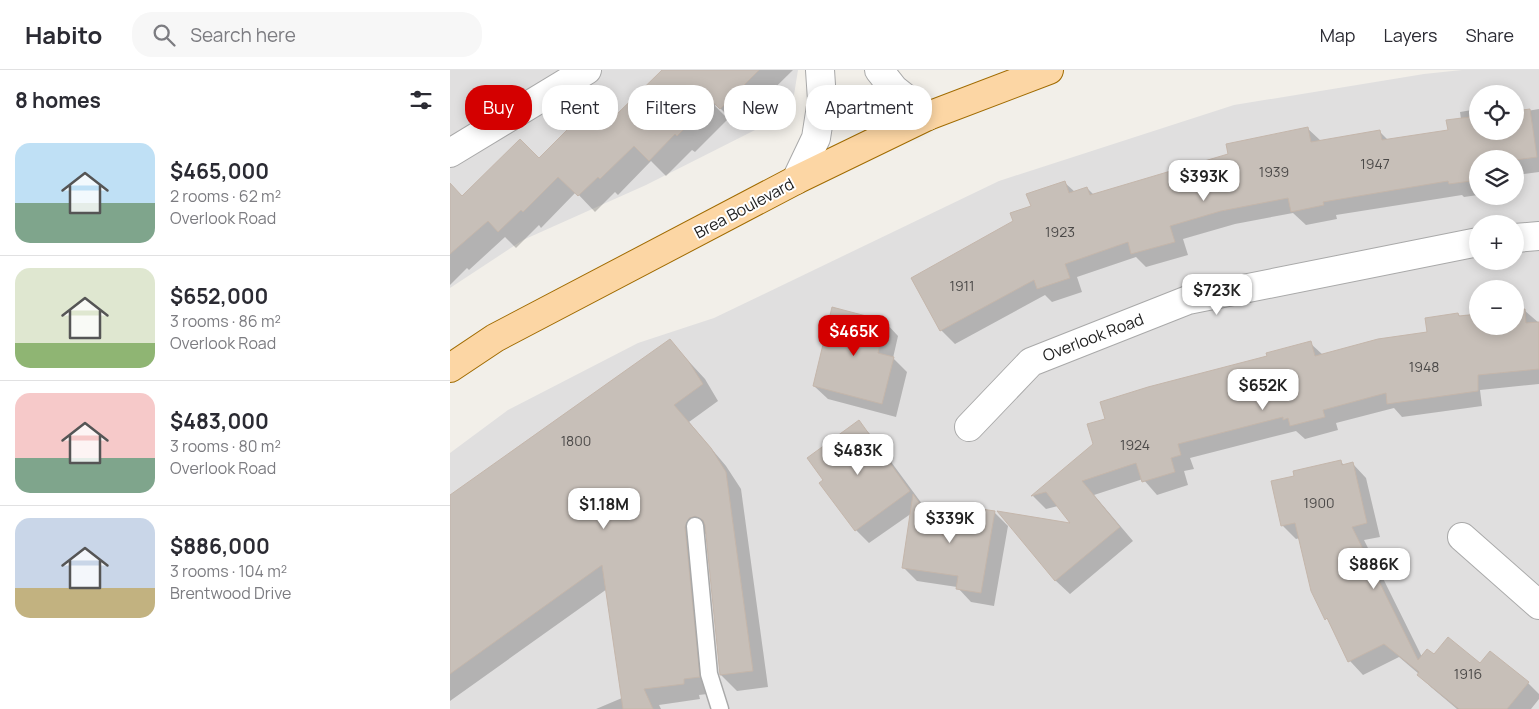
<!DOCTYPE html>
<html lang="en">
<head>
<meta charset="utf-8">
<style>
	body { margin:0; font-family:Manrope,sans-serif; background:#f7f7f7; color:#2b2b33; height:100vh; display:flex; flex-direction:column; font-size:19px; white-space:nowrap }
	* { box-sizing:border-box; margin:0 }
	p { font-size:16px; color:#7c7c81 }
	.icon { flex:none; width:28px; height:28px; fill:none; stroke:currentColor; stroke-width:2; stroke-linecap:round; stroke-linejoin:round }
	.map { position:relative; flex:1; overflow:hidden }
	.panel { display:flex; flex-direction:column; background:#fff; width:450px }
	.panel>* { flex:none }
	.top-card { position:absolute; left:15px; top:15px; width:475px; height:45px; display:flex; gap:10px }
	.fabs { position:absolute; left:1019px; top:15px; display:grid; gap:10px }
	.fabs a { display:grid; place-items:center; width:55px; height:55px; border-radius:50%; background:#fff; box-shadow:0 2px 12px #0003; font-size:25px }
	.price { position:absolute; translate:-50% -42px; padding:0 11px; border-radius:10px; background:#fff; color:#222; font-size:16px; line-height:32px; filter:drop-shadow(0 1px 2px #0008) }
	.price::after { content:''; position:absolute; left:50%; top:30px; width:15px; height:11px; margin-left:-8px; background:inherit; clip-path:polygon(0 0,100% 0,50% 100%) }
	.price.current { background:#d40000; color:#fff }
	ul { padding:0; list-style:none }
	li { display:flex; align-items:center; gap:15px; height:125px; padding:0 15px }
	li+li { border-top:1px solid #e1e1e2 }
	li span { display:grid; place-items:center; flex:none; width:140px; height:100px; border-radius:15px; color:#555 }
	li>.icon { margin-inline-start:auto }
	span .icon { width:60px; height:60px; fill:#fffc; stroke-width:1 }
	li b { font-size:21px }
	h2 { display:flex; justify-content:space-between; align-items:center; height:60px; padding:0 15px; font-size:21px }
	.pill { padding:0 18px; border-radius:20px; background:#fff; box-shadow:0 2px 12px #0003; font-size:18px; line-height:45px }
	.pill.current { background:#d40000; color:#fff }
	header { display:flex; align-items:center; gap:30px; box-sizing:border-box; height:70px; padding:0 25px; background:#fff; border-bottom:1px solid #e1e1e2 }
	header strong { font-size:24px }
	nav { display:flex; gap:28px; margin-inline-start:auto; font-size:18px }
	.search { width:350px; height:45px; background:#f7f7f7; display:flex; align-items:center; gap:12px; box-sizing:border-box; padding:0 18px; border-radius:20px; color:#7c7c81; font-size:19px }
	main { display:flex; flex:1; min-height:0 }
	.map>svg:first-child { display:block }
	.residential { fill:#e0dfdf; fill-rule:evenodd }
	.shadow { fill:#0003 }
	.building { fill:#c7bfb8; stroke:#c4b6ab }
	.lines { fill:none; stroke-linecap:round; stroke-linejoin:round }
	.lane-casing { stroke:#a9a9a9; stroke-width:19 }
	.street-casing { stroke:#a9a9a9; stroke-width:30 }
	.primary-casing { stroke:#a06b00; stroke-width:30 }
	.lane { stroke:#fff; stroke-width:16 }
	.street { stroke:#fff; stroke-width:28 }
	.primary { stroke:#fcd6a4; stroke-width:28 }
	.labels { text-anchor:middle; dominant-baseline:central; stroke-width:4; stroke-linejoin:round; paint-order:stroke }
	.number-label { font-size:14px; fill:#4b4948 }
	.street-label { font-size:16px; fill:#222; stroke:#fff }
</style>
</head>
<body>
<header>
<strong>Habito</strong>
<div class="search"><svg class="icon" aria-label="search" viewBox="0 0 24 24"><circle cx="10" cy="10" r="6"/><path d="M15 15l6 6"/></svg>Search here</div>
<nav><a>Map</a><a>Layers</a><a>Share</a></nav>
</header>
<main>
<section class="panel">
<h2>8 homes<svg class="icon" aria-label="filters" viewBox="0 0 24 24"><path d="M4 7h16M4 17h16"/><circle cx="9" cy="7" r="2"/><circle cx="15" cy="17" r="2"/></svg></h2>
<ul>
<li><span style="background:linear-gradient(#bfe0f5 60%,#7fa58c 0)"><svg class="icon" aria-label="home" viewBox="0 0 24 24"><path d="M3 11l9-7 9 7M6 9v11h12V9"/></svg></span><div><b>$465,000</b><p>2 rooms · 62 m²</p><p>Overlook Road</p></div></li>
<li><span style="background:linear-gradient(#dfe7d0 75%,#8fb573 0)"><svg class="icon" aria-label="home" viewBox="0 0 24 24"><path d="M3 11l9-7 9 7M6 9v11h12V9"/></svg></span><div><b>$652,000</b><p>3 rooms · 86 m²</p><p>Overlook Road</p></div></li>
<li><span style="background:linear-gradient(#f6c9c9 65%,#7fa58c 0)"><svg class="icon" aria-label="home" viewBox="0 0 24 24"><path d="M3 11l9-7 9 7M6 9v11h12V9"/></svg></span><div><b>$483,000</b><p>3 rooms · 80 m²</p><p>Overlook Road</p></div></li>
<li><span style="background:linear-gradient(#c9d6e8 70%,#c2b280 0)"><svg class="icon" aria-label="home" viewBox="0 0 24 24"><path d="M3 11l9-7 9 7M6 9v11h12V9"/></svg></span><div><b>$886,000</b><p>3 rooms · 104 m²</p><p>Brentwood Drive</p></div></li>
</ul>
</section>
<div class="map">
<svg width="1089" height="639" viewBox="0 0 1089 639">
	<rect width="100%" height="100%" fill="#f2efe9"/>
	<g class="residential">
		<path d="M0,0H348L343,31L313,56L196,115L73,170L0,218Z"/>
		<path d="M1012,0H1089V639H0V383L58,340L188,273L264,248L549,111L784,35L974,4ZM1028,24H1065V61H1028ZM1028,89H1065V126H1028ZM1028,154H1065V191H1028ZM1028,219H1065V256H1028Z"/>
	</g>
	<g class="shadow">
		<path d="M214,0H343L287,55L266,34L265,36L278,49L245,82L242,80L216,106L201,91L168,125L165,122L145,142L126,122L91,158L89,155L66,178L55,167L19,200L17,198L0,215V115L13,127L89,89L164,49Z"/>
		<path d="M1028,39V61H1065V43L1089,39V102L1065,105V89H1028V125L1014,127L1012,125L886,145L887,149L856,155L843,143L785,154L733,169L738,185L696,197L686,187L627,207L632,222L602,232L595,225L505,274L491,260L565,152L614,112L625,122L637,118L644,125L779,85L857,58L871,71L930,62L938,70L999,61L1011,49L1010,42Z"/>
		<path d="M383,239L435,252L448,266L443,288L457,302L446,347L378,329L364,316Z"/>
		<path d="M1074,240L1089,253V314L1030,320L1032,336L952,347L944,338L886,353L888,360L855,369L846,361L740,388L744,399L734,401L738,415L707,425L693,409L644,425L683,471L620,524L606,511L550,443L624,454L608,436L596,439L583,426L645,375L657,349L818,287L860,273L873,285L979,263L1008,244L1010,246L1028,244V256H1065V242Z"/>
		<path d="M220,271L255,309L268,331L239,352L276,396L291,419L318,617L287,621L271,605L257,462L252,468L265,623L249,625L250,629L209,635L211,639H146L172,628L157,519L0,631V427Z"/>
		<path d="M408,352L422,366L495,465L544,442L558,456L544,536L521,532L507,517L467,511L453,497L462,443L419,473L406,460Z"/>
		<path d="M890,391L895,396L903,394L916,408L930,467L914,470L972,587L984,586L1030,595L1078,613L1089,624V629L1081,639H1007L982,618L968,605L969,604L949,587L913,605L900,591L862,520L850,468L846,469L833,456L822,412L846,407Z"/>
	</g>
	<g class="building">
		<path d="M212,0H309L270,39L262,31L227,66L225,64L199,91L184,76L150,109L148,107L128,126L108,107L73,142L71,140L48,162L38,151L0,184V113L12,126L70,69L89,88L147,30L164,47Z"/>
		<path d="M1080,39L1087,87L1065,90L1028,89V110L999,114L998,111L873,132L874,135L841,142L838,128L771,141L720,156L725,172L681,184L678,172L615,194L620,208L587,219L584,210L490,261L461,208L563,151L560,143L581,136L576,124L615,111L619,123L637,117L640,125L778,84L776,74L858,57L861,72L930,60L932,70L998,60L996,50L1028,46V61H1065V41Z"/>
		<path d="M382,237L435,251L428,283L444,287L432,334L363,316Z"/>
		<path d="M1075,239L1076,253L1089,252V299L1028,305V321L937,334L936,323L873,340L875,347L840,356L838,348L833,350V347L728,374L731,385L721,388L725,402L692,412L686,393L632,411L670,457L605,511L547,441L620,453L596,422L581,426L643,374L637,354L655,349L650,332L698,317L817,286L816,283L861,271L865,286L928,269L977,262L975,248L1008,243L1009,246L1028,244V256H1065V240Z"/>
		<path d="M220,269L239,292L253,314L224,335L261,378L276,402L303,601L270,605L255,455L253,450L245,446L239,448L235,457L250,607L234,609V614L194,619L203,639H173L152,495L0,604V425Z"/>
		<path d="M409,350L460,421L405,461L369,413L373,410L357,388Z"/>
		<path d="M891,390L892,395L903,392L917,453L902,457L968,590L977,579L984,584L998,567L1030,593L1040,581L1079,612L1057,639H1009L967,605L969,602L934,574L898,592L877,548L875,550L861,521L845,453L831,456L821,411L844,406L843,401Z"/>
		<path d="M463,424L493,466L498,434L545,441L531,523L506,519L508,506L452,498Z"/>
	</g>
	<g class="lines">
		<defs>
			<path id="lane" d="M245,456L259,604L270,639"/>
			<g id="street">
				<path d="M429,0L444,19L478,46"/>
				<path d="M0,83L137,0"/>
				<path d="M346,110L366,68L372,30L370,0"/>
				<path d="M1065,168L1089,166"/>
				<path d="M519,357L581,292L738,230L1028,172"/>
				<path d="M1012,467L1089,535"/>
			</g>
			<path id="primary" d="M0,298L45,268L346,110L478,46L599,0"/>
		</defs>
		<use href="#lane" class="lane-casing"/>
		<use href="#street" class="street-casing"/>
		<use href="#primary" class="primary-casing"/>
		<use href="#lane" class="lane"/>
		<use href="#street" class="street"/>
		<use href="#primary" class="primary"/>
	</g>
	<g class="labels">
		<g class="number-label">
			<text x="925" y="93">1947</text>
			<text x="824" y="101">1939</text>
			<text x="610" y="161">1923</text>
			<text x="512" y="215">1911</text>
			<text x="974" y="296">1948</text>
			<text x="126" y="370">1800</text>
			<text x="685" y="374">1924</text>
			<text x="869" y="432">1900</text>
			<text x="1018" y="603">1916</text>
		</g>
		<g class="street-label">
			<text transform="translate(294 138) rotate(-28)">Brea Boulevard</text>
			<text transform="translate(643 267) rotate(-21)">Overlook Road</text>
		</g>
	</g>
</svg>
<div class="fabs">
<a><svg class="icon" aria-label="locate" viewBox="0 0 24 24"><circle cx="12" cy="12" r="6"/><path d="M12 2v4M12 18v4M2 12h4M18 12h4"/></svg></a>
<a><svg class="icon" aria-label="layers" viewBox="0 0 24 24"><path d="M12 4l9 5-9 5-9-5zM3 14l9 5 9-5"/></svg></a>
<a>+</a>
<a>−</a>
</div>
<b class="price" style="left:754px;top:132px">$393K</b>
<b class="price" style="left:767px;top:246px">$723K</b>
<b class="price current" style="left:404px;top:287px">$465K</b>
<b class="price" style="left:813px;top:341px">$652K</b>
<b class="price" style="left:408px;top:406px">$483K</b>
<b class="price" style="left:154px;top:460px">$1.18M</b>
<b class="price" style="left:500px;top:474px">$339K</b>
<b class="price" style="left:924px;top:520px">$886K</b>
<div class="top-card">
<a class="pill current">Buy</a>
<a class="pill">Rent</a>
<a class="pill">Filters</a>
<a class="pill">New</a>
<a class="pill">Apartment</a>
</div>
</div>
</main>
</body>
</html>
